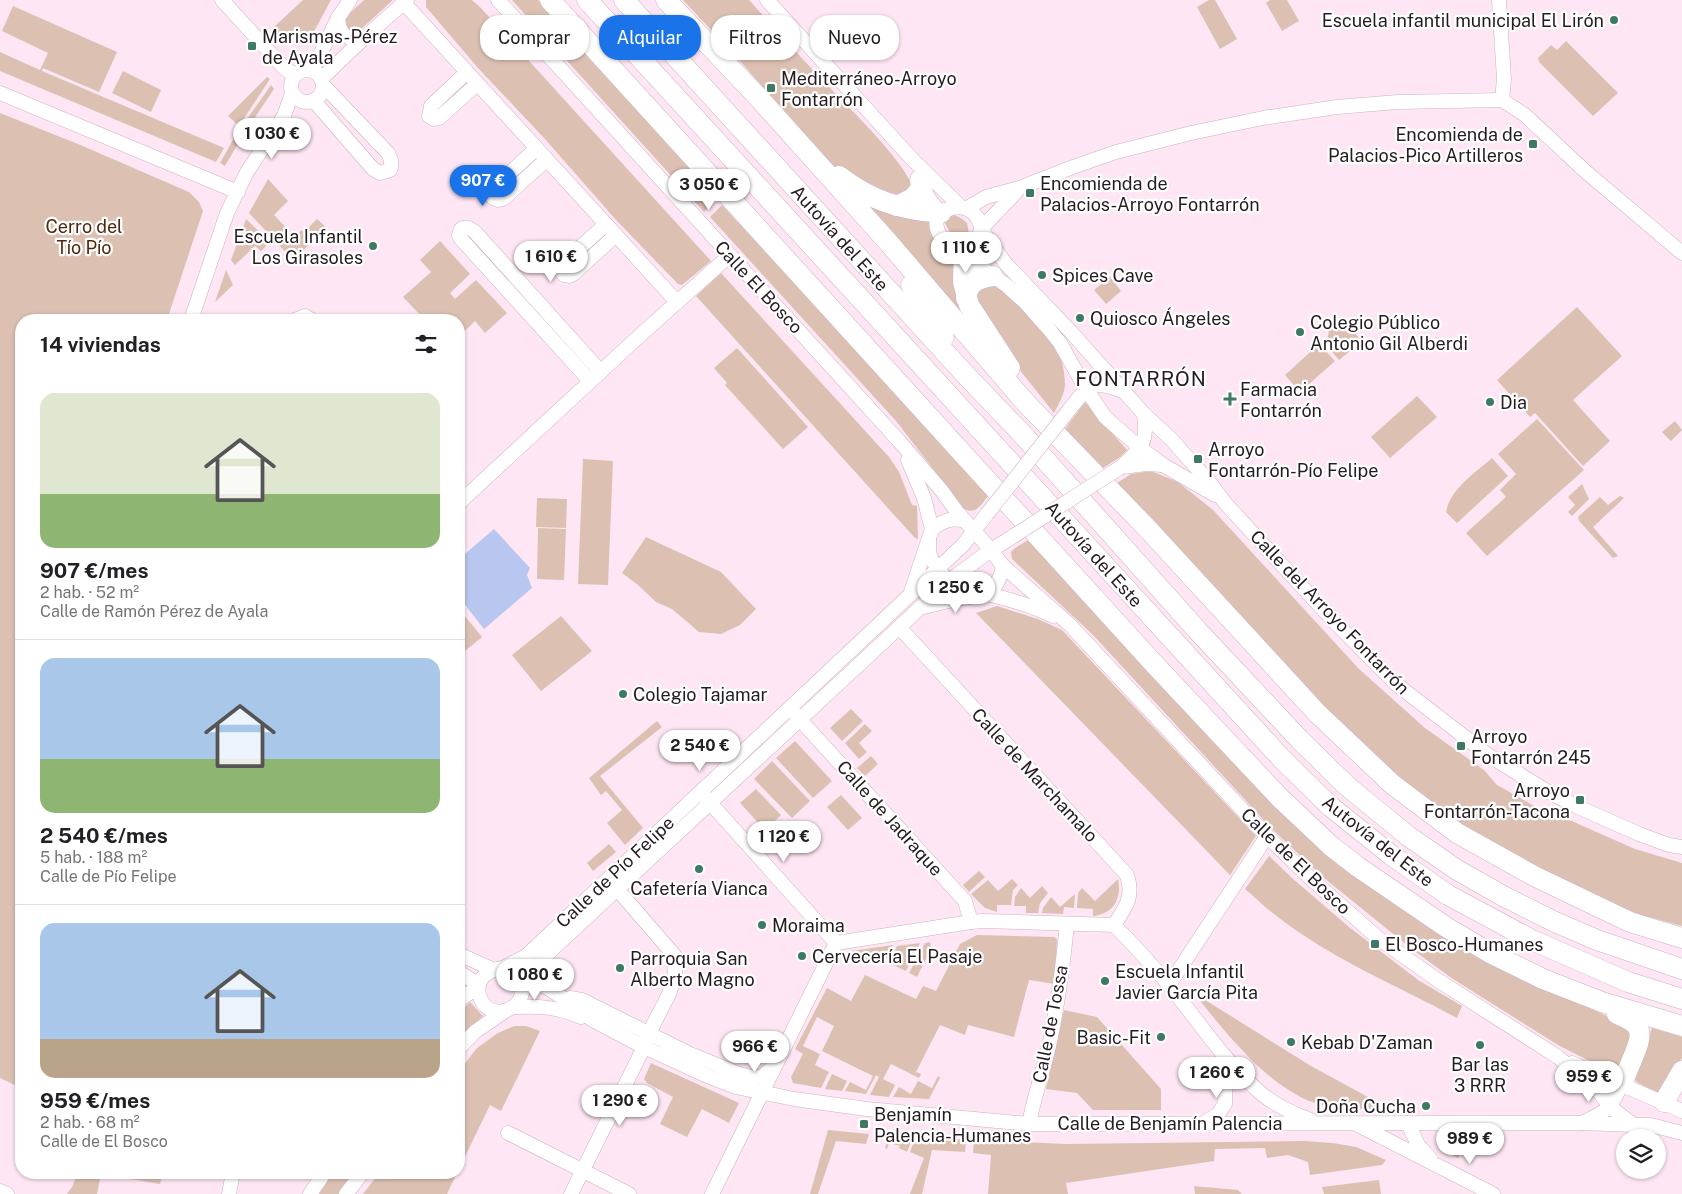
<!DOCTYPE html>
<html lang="es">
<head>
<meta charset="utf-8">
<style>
	body { margin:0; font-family:"Public Sans",sans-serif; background:#f6f6f6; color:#202124; height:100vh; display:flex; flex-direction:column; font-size:19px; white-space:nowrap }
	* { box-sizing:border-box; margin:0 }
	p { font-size:16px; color:#757577 }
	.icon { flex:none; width:28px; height:28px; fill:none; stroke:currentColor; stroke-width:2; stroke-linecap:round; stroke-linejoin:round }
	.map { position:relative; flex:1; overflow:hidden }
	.drawer { position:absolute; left:15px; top:314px; width:450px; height:865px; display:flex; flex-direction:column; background:#fff; border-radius:20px; box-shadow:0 1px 4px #0004 }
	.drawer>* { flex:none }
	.banner { position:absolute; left:480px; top:15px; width:475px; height:45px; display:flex; gap:10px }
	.fabs { position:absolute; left:1616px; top:1129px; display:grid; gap:10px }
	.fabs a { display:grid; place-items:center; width:50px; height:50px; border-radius:50%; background:#fff; box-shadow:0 1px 4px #0004; font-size:25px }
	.price { position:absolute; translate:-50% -42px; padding:0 11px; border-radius:18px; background:#fff; color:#222; font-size:16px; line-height:32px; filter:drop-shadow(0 1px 2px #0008) }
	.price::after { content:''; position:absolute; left:50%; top:30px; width:15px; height:11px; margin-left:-8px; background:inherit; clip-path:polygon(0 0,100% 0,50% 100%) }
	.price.current { background:#1a73e8; color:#fff }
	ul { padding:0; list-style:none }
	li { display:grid; align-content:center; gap:10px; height:265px; padding:0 25px }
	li+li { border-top:1px solid #e0e0e0 }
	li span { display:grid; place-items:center; height:155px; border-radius:15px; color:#555 }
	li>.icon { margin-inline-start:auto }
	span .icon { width:90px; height:90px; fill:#fffc; stroke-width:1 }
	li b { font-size:21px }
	h2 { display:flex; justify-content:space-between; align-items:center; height:60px; padding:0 25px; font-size:21px }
	.chip { padding:0 18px; border-radius:20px; background:#fff; box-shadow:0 1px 4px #0004; font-size:18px; line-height:45px }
	.chip.current { background:#1a73e8; color:#fff }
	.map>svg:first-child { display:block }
	.green { fill:#dcc1b3 }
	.water { fill:#b9c6ef }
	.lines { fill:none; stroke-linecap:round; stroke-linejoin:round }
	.minor-casing { stroke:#cdb1c2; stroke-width:15 }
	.highway-casing { stroke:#cdb1c2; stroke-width:21 }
	.minor { stroke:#fff; stroke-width:14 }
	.highway { stroke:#fff; stroke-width:20 }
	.minor-bridge-casing { stroke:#cdb1c2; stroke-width:15; stroke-linecap:butt }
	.minor-bridge { stroke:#fff; stroke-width:14 }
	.poi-dot { fill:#3d7963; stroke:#fff; stroke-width:2 }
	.labels { text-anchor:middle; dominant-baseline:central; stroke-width:4.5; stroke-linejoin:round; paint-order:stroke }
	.poi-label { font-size:18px; fill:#251b21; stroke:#fff; text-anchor:start }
	.park-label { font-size:18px; fill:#50270c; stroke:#fff }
	.street-label { font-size:18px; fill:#251b21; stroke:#fff }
	.quarter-label { font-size:20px; letter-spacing:1px; fill:#251b21; stroke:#fff }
</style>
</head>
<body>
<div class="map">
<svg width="1682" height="1194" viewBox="0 0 1682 1194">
	<rect width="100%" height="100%" fill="#fee6f4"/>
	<g class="green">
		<path d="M303,0H331L311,37C302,34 294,34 287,42L274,27Z"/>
		<path d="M364,0H393L359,31L349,30L347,27L345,20L348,15Z"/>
		<path d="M426,0H472L480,7L711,261L682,285L678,284L617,221L544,138L478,68L426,7Z"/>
		<path d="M512,0H538L661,133L717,199L704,212Z"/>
		<path d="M683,0H749C777,31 805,62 834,92C854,113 907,164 913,189L898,199L843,173L826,159L741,62Z"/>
		<path d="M1209,0H1215L1237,39L1220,49L1197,7Z"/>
		<path d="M1270,0H1287L1299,21L1282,31L1266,3Z"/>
		<path d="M13,6L117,52L99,92L43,68L42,71L224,148L216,162L0,71V52L40,70L48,53L2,31Z"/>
		<path d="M1566,41L1618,93L1593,116L1539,62L1538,58L1551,45L1557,50Z"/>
		<path d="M123,71L161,90L151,112L112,93Z"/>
		<path d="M267,77L270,79L239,126L228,116Z"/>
		<path d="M271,85L274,89L245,132L240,129Z"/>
		<path d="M0,113L78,144L189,192L199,202L203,211L167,320H21V1088L0,1078Z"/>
		<path d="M238,131L243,135L225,166L220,163Z"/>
		<path d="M268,179L288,201L274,215L294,236L302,230L304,232L317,219L327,228L293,260L249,213Z"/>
		<path d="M859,196L928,219L935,237L943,248L956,263L988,345Z"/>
		<path d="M722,205L989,495C981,504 977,515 964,509L896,421L710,217Z"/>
		<path d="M954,215L961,218L967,223L970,239L955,242L945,223L949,216Z"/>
		<path d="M246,219L270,242L261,251L255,246L235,265L231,260Z"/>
		<path d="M440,241L470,274L450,293L455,299L476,280L507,313L485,333L475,321L459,337V320H425L403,297L431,272L420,260Z"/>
		<path d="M226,270L233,285L215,302Z"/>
		<path d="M721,273L889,457L899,472L912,505L917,506L918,539L915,538L696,296Z"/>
		<path d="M1110,277L1121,291L1106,304L1094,290Z"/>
		<path d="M991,283C1016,299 1045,329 1059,355C1063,361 1065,377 1065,385C1064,395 1059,404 1054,413L977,316L972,292Z"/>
		<path d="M1577,307L1622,356L1573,400L1610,441L1583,466L1535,413L1530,417L1497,380Z"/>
		<path d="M1340,317L1362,341L1339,360L1324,342L1328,337L1329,328Z"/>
		<path d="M1319,344L1335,361L1300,392L1285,375Z"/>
		<path d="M737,348L808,427L783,449L725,385L727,383L714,368Z"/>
		<path d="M1417,396L1437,417L1390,458L1371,437Z"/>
		<path d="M1085,402L1127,450L1119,458L1103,468L1065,429Z"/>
		<path d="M1537,419L1584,470L1487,556L1466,533L1506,497L1500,490L1516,474L1498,454Z"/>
		<path d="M1675,421L1682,430L1671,441L1662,432Z"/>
		<path d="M1492,458L1508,476L1457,523L1446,512C1451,488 1474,474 1492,458Z"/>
		<path d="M583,459L613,461L608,585L578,584Z"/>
		<path d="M1151,471L1178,482L1213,510L1359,669L1425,728L1484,770L1497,785L1536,807L1558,815L1635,849L1682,863V926L1637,914L1589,895L1527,866L1432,806L1351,738L1117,483L1131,474Z"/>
		<path d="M1582,484L1589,499L1572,516L1568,512L1575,505L1568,497Z"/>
		<path d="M1620,496L1624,498L1593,527L1618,556L1613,558L1579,521L1578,517L1600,497L1608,505Z"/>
		<path d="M537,498L567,499L566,528L536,527Z"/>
		<path d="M538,528L566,529L564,580L537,579Z"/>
		<path d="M646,537L721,572L756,609L740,625L721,634L699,632L672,609L656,602L638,585L622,573Z"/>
		<path d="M1028,540L1306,833L1556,992L1611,1018L1632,1031L1621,1068L1616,1072L1609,1071L1558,1045L1453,979L1413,950L1324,878L1272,829L1093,635L1012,559L1011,552L1015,548Z"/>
		<path d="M997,606L1038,619L1062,630L1256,836L1230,875L976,613Z"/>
		<path d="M459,609L482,637L459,656Z"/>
		<path d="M561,616L592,651L541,691L512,655Z"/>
		<path d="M851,709L863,721L842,741L830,728Z"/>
		<path d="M657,721L662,727L600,776L643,828L625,845L607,823L622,810L606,791L601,795L589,778Z"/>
		<path d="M865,724L872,731L859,743L867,752L859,759L845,743Z"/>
		<path d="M795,741L832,781L813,798L776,758Z"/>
		<path d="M871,756L878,764L865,776L857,768Z"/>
		<path d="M772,761L810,801L792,818L754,779Z"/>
		<path d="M756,789L781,815L765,830L740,803Z"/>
		<path d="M841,795L862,818L848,830L827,807Z"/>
		<path d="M609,844L616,852L593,871L587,863Z"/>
		<path d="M1269,856L1292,878L1349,927L1418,980L1462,1006L1457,1018C1396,985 1329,958 1274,914C1264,907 1255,897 1245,889Z"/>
		<path d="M979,871L985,877L969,892L963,885Z"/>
		<path d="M1012,879L1018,885L1013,890L1011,905H997V912L985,908L971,894L988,880L998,891Z"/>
		<path d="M1118,879C1122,898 1114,914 1093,916V909L1077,908L1078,893L1082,888L1095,901Z"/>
		<path d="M1042,886L1048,893L1040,903L1038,913H1026V906H1014L1015,897L1021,888L1030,898Z"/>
		<path d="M1075,894L1074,908L1064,907L1063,914L1042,913L1043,908L1051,897L1060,907Z"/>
		<path d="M977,935L1054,937L1057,939L1055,984L1029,980L1014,1037L968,1025L965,1035L940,1025L916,1072L921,1074L919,1078L891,1064L883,1079L895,1085L889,1097L870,1095L879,1077L876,1075L866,1094L845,1091L850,1082L866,1090L873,1076L822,1051L834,1026L817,1017L803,1046L820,1054L815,1065L829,1072L821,1088L793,1083L791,1077L803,1054L795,1049L827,988L851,1001L865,975L916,999L923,986L936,991L960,944Z"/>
		<path d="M930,942L931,949L917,977L909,973L925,943Z"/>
		<path d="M920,943L906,971L889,963L897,946Z"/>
		<path d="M893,945L885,961L871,954L866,964L850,955L846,961L842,959L846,954L851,951Z"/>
		<path d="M1194,993L1311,1066L1390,1109C1367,1109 1345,1110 1322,1105C1272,1093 1225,1032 1194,993Z"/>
		<path d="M470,1002L483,1016L459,1038V1013Z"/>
		<path d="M1064,1010L1097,1017L1161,1089V1110H1093L1077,1093L1046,1089Z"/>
		<path d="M514,1026H526L540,1031L501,1111L490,1105L459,1169V1071L477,1048L498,1033Z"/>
		<path d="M1652,1028L1682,1037V1058L1659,1093L1638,1083L1634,1079Z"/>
		<path d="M651,1063L739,1103L729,1123L702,1109L687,1137L660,1124L673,1097L647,1083L644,1079Z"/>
		<path d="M832,1074L847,1081L842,1091L825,1089Z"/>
		<path d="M938,1076L940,1078L929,1099L893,1097L899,1087L911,1094L918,1081L932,1088Z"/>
		<path d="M828,1130L869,1134L866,1144L836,1141L818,1194H810Z"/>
		<path d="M936,1136L966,1140L965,1152L932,1150L922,1194H910L924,1158L910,1152L915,1139L934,1141Z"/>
		<path d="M888,1137L912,1139L907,1152L899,1148L900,1146L889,1143L887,1149L885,1148Z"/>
		<path d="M974,1140L1065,1144L1305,1141L1333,1143L1356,1147L1386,1160L1382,1165L1310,1175L1308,1162L1288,1155L1267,1158L1265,1148L1215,1149L1214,1161L1066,1183L1068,1194H988L991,1155L973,1153Z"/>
		<path d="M1437,1142H1449L1463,1149L1458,1158L1437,1146Z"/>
		<path d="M380,1172H457V1173L447,1194H363Z"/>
		<path d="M78,1173V1172L168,1173L162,1176L160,1184L101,1174L97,1194H67L72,1187Z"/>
		<path d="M331,1173H354L338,1194H317Z"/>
		<path d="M1379,1180L1381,1194H1324L1322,1187Z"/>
		<path d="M1194,1186L1238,1190L1242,1194H1195Z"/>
	</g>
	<path class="water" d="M494,529L530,568L527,575L532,588L484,629L459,597V559Z"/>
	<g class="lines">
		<defs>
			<g id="minor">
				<path d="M222,0L284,68L295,75"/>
				<path d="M498,0L899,441L942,491L958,513L991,550L1003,566L1069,624L1267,836L1310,878L1378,938L1436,979L1558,1057L1600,1093L1610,1107L1634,1125H1651L1682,1133"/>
				<path d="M767,0L913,160L961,207"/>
				<path d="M1499,0L1504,79L1502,100"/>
				<path d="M404,3L677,302"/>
				<path d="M338,18C340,36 346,40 364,38"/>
				<circle cx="307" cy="86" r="16"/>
				<path d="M312,71L338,18L350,0"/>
				<path d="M467,72L431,106L429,116L434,119L439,118L477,84"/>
				<path d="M321,79L364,38L407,0"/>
				<path d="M0,93L238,192"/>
				<path d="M314,101L373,169L380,173L390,170C393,164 391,159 388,153L323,85"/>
				<path d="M536,149L493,188L491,193L493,198L498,200L503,199L546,160"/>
				<path d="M920,179L929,199L941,213"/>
				<path d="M961,207C974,210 985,222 979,236C960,275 905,211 961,207Z"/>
				<path d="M967,208L986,197L1019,188L1073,167L1116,152L1191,133L1263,118L1337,107L1398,102L1502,100L1525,115L1585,171L1682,253"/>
				<path d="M605,225L563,263C560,268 560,271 564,275L569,276L573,274L615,236"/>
				<path d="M981,229L1005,263L1071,332L1144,414L1171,439L1210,483L1226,504L1330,617L1396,684L1488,755L1545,790L1576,806L1639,834L1669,845L1682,847"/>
				<path d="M981,229L1018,190"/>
				<path d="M964,248L972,261L1006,285L1025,302L1048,328L1060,343L1086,389L1105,417L1140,448L1163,465L1215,495"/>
				<path d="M191,320L227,213L247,172L284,116L292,93"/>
				<path d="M295,320L305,316L312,320"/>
				<path d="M590,381L461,239L459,235L461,229C467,226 470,228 475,232L601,372"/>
				<path d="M1069,410C1089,385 1092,379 1123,391"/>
				<path d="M908,460L924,498L932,529"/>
				<path d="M1121,467C1142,447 1148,443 1144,414"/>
				<path d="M1121,467L1147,464L1162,465"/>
				<path d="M459,503L636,339L730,255"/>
				<path d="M929,540C929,544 929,548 929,552C931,562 947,582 957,588C968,593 979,593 991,595C1012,600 1033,606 1053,616"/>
				<path d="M911,592L932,529C943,521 951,517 965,521"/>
				<path d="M923,607C934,605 946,601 957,599C983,595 997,596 1003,566"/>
				<path d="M899,627L1127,875C1134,897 1126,907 1114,925"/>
				<path d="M794,713L965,901L971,922"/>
				<path d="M703,795L836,943"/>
				<path d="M459,954L492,969"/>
				<path d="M503,968L526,956L963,545L987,514"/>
				<path d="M503,968L513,971L523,981C523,994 521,1005 507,1010C480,1021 461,973 503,968Z"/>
				<path d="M459,972L479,985"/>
				<path d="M523,981L546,987L578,1008L591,1019L644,1047L707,1076L736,1087L794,1099L867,1109L1029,1124L1439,1123H1581L1634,1125"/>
				<path d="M523,981L544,957L949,581L991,550L1009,539"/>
				<path d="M1169,985L1267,836"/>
				<path d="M570,998L582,1000L690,1054L739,1074L755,1078L763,1076L772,1068"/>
				<path d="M459,1000L478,987"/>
				<path d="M514,1007C540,1006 557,1007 581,1017"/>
				<path d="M459,1048L476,1031L505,1011"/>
				<path d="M1572,1063L1682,1111"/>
				<path d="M1204,1123L1218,1114L1225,1104L1226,1059"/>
				<path d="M1408,1123L1418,1145L1430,1158"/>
				<path d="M1582,1123L1598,1115L1610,1107L1622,1084"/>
				<path d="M1029,1124C1034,1097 1043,1072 1049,1046C1058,1005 1063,965 1067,924"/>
				<path d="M1358,1125L1493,1194"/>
				<path d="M508,1133L629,1194"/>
				<path d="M0,1191L7,1194"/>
				<path d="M229,1194L232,1178L231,1172"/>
				<path d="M310,1194L325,1172"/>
				<path d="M346,1194L363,1172"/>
				<path d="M571,1194L644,1047L649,1033L669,994L675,975V956L617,889"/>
				<path d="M712,1194L836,943L971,922L982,921L1114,925C1133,944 1151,964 1169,985C1199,1022 1226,1064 1263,1095C1277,1106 1294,1114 1311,1120"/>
			</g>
			<g id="highway">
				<path d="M550,0L1156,666L1280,798L1331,846L1358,867L1446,927L1490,953L1543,979L1602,1002L1682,1026"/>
				<path d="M587,0L1282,759L1331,807L1391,855L1448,895L1532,940L1628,982L1682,999"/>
				<path d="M624,0L963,372L1024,436L1197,630L1300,740L1347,786L1408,836L1457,870L1505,897L1555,922L1597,940L1682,969"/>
				<path d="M666,0L758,97L888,242L1024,401L1146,527L1317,713L1392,784L1457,833L1534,876L1630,922L1682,938"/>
				<path d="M839,176C871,201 902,210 941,213"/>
				<path d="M897,206L913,198L921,188L920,180"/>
				<path d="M964,248L963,282L969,305L1010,368"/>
				<path d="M911,285L944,337"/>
				<path d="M966,298C969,282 978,278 993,276"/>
				<path d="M1617,1014C1642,1024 1644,1031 1634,1055C1630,1065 1626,1074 1622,1084"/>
				<path d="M1664,1102L1682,1071"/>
			</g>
		</defs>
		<use href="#minor" class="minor-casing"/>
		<use href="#highway" class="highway-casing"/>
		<use href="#minor" class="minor"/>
		<use href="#highway" class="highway"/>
		<defs>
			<g id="minor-bridge">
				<path d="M987,514L1069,410"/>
				<path d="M1009,539L1121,467"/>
			</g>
		</defs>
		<use href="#minor-bridge" class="minor-bridge-casing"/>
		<use href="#minor-bridge" class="minor-bridge"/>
	</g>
	<g class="poi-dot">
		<circle cx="1614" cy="20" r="5"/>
		<rect x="247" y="41" width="10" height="10" rx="2.5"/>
		<rect x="766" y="83" width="10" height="10" rx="2.5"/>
		<rect x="1528" y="139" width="10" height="10" rx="2.5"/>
		<rect x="1025" y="188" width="10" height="10" rx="2.5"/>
		<circle cx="373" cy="246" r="5"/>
		<circle cx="1042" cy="275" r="5"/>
		<circle cx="1080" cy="318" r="5"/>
		<circle cx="1300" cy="332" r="5"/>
		<path d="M1227.5 391.5h5v5h5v5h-5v5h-5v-5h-5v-5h5z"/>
		<circle cx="1490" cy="402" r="5"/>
		<rect x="1193" y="454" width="10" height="10" rx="2.5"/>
		<circle cx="623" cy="694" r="5"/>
		<rect x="1456" y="741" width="10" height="10" rx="2.5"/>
		<rect x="1575" y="795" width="10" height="10" rx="2.5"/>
		<circle cx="699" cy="869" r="5"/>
		<circle cx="762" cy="925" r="5"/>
		<rect x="1370" y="939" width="10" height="10" rx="2.5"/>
		<circle cx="802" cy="956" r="5"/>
		<circle cx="620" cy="968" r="5"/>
		<circle cx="1105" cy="981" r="5"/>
		<circle cx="1161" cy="1037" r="5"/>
		<circle cx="1291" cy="1042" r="5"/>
		<circle cx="1480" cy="1045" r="5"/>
		<circle cx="1426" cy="1106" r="5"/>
		<rect x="859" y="1119" width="10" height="10" rx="2.5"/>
	</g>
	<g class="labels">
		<g class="poi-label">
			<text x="1604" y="20" text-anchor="end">Escuela infantil municipal El Lirón</text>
			<text x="262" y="36">Marismas-Pérez<tspan x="262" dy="21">de Ayala</tspan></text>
			<text x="781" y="78">Mediterráneo-Arroyo<tspan x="781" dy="21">Fontarrón</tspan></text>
			<text x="1523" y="134" text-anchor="end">Encomienda de<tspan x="1523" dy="21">Palacios-Pico Artilleros</tspan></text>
			<text x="1040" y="183">Encomienda de<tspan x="1040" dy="21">Palacios-Arroyo Fontarrón</tspan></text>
			<text x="363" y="236" text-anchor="end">Escuela Infantil<tspan x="363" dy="21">Los Girasoles</tspan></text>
			<text x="1052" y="275">Spices Cave</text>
			<text x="1090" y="318">Quiosco Ángeles</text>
			<text x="1310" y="322">Colegio Público<tspan x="1310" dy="21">Antonio Gil Alberdi</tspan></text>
			<text x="1240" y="389">Farmacia<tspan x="1240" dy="21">Fontarrón</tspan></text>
			<text x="1500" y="402">Dia</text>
			<text x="1208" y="449">Arroyo<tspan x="1208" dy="21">Fontarrón-Pío Felipe</tspan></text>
			<text x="633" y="694">Colegio Tajamar</text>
			<text x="1471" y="736">Arroyo<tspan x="1471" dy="21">Fontarrón 245</tspan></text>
			<text x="1570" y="790" text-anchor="end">Arroyo<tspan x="1570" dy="21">Fontarrón-Tacona</tspan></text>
			<text x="699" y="888" text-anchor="middle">Cafetería Vianca</text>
			<text x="772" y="925">Moraima</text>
			<text x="1385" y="944">El Bosco-Humanes</text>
			<text x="812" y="956">Cervecería El Pasaje</text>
			<text x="630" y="958">Parroquia San<tspan x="630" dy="21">Alberto Magno</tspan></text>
			<text x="1115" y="971">Escuela Infantil<tspan x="1115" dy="21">Javier García Pita</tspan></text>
			<text x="1151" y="1037" text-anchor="end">Basic-Fit</text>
			<text x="1301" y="1042">Kebab D'Zaman</text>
			<text x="1480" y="1064" text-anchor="middle">Bar las<tspan x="1480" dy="21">3 RRR</tspan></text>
			<text x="1416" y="1106" text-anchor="end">Doña Cucha</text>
			<text x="874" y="1114">Benjamín<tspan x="874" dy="21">Palencia-Humanes</tspan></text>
		</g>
		<g class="park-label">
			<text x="84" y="226">Cerro del<tspan x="84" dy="21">Tío Pío</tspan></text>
		</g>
		<g class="street-label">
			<text transform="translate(840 238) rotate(48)">Autovía del Este</text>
			<text transform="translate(759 287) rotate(47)">Calle El Bosco</text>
			<text transform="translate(1094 554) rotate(48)">Autovía del Este</text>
			<text transform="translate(1330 612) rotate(46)">Calle del Arroyo Fontarrón</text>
			<text transform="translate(1035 775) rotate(47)">Calle de Marchamalo</text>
			<text transform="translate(890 818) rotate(48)">Calle de Jadraque</text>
			<text transform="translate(1378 841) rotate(38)">Autovía del Este</text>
			<text transform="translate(1296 861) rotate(44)">Calle de El Bosco</text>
			<text transform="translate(615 872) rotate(-43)">Calle de Pío Felipe</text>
			<text transform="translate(1050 1024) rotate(-79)">Calle de Tossa</text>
			<text x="1170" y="1123">Calle de Benjamín Palencia</text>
		</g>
		<g class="quarter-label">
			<text x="1141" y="379">FONTARRÓN</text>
		</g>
	</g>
</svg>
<div class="fabs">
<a><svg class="icon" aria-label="layers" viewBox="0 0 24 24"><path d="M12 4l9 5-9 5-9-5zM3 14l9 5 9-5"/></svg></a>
</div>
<b class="price" style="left:272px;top:160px">1 030 €</b>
<b class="price current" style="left:483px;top:207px">907 €</b>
<b class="price" style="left:709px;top:211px">3 050 €</b>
<b class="price" style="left:966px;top:274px">1 110 €</b>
<b class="price" style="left:551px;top:283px">1 610 €</b>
<b class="price" style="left:956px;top:614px">1 250 €</b>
<b class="price" style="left:700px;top:772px">2 540 €</b>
<b class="price" style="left:784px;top:863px">1 120 €</b>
<b class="price" style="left:535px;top:1001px">1 080 €</b>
<b class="price" style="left:755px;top:1073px">966 €</b>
<b class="price" style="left:1217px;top:1099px">1 260 €</b>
<b class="price" style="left:1589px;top:1103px">959 €</b>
<b class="price" style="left:620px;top:1127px">1 290 €</b>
<b class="price" style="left:1470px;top:1165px">989 €</b>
<div class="banner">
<a class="chip">Comprar</a>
<a class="chip current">Alquilar</a>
<a class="chip">Filtros</a>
<a class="chip">Nuevo</a>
</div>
<section class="drawer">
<h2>14 viviendas<svg class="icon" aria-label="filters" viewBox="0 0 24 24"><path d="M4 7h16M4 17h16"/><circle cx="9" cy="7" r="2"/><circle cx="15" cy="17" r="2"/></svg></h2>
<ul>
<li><span style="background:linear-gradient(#dfe7d0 65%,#8fb573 0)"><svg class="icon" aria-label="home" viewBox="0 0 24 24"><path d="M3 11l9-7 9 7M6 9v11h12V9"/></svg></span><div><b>907 €/mes</b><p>2 hab. · 52 m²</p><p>Calle de Ramón Pérez de Ayala</p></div></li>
<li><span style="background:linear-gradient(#a9c7e8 65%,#8fb573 0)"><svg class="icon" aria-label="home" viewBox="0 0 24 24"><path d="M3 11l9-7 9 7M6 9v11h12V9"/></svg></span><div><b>2 540 €/mes</b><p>5 hab. · 188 m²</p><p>Calle de Pío Felipe</p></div></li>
<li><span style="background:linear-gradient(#a9c7e8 75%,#b9a48a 0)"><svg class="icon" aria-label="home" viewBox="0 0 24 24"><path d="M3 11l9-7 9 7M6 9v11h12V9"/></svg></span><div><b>959 €/mes</b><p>2 hab. · 68 m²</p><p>Calle de El Bosco</p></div></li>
</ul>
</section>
</div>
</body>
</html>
